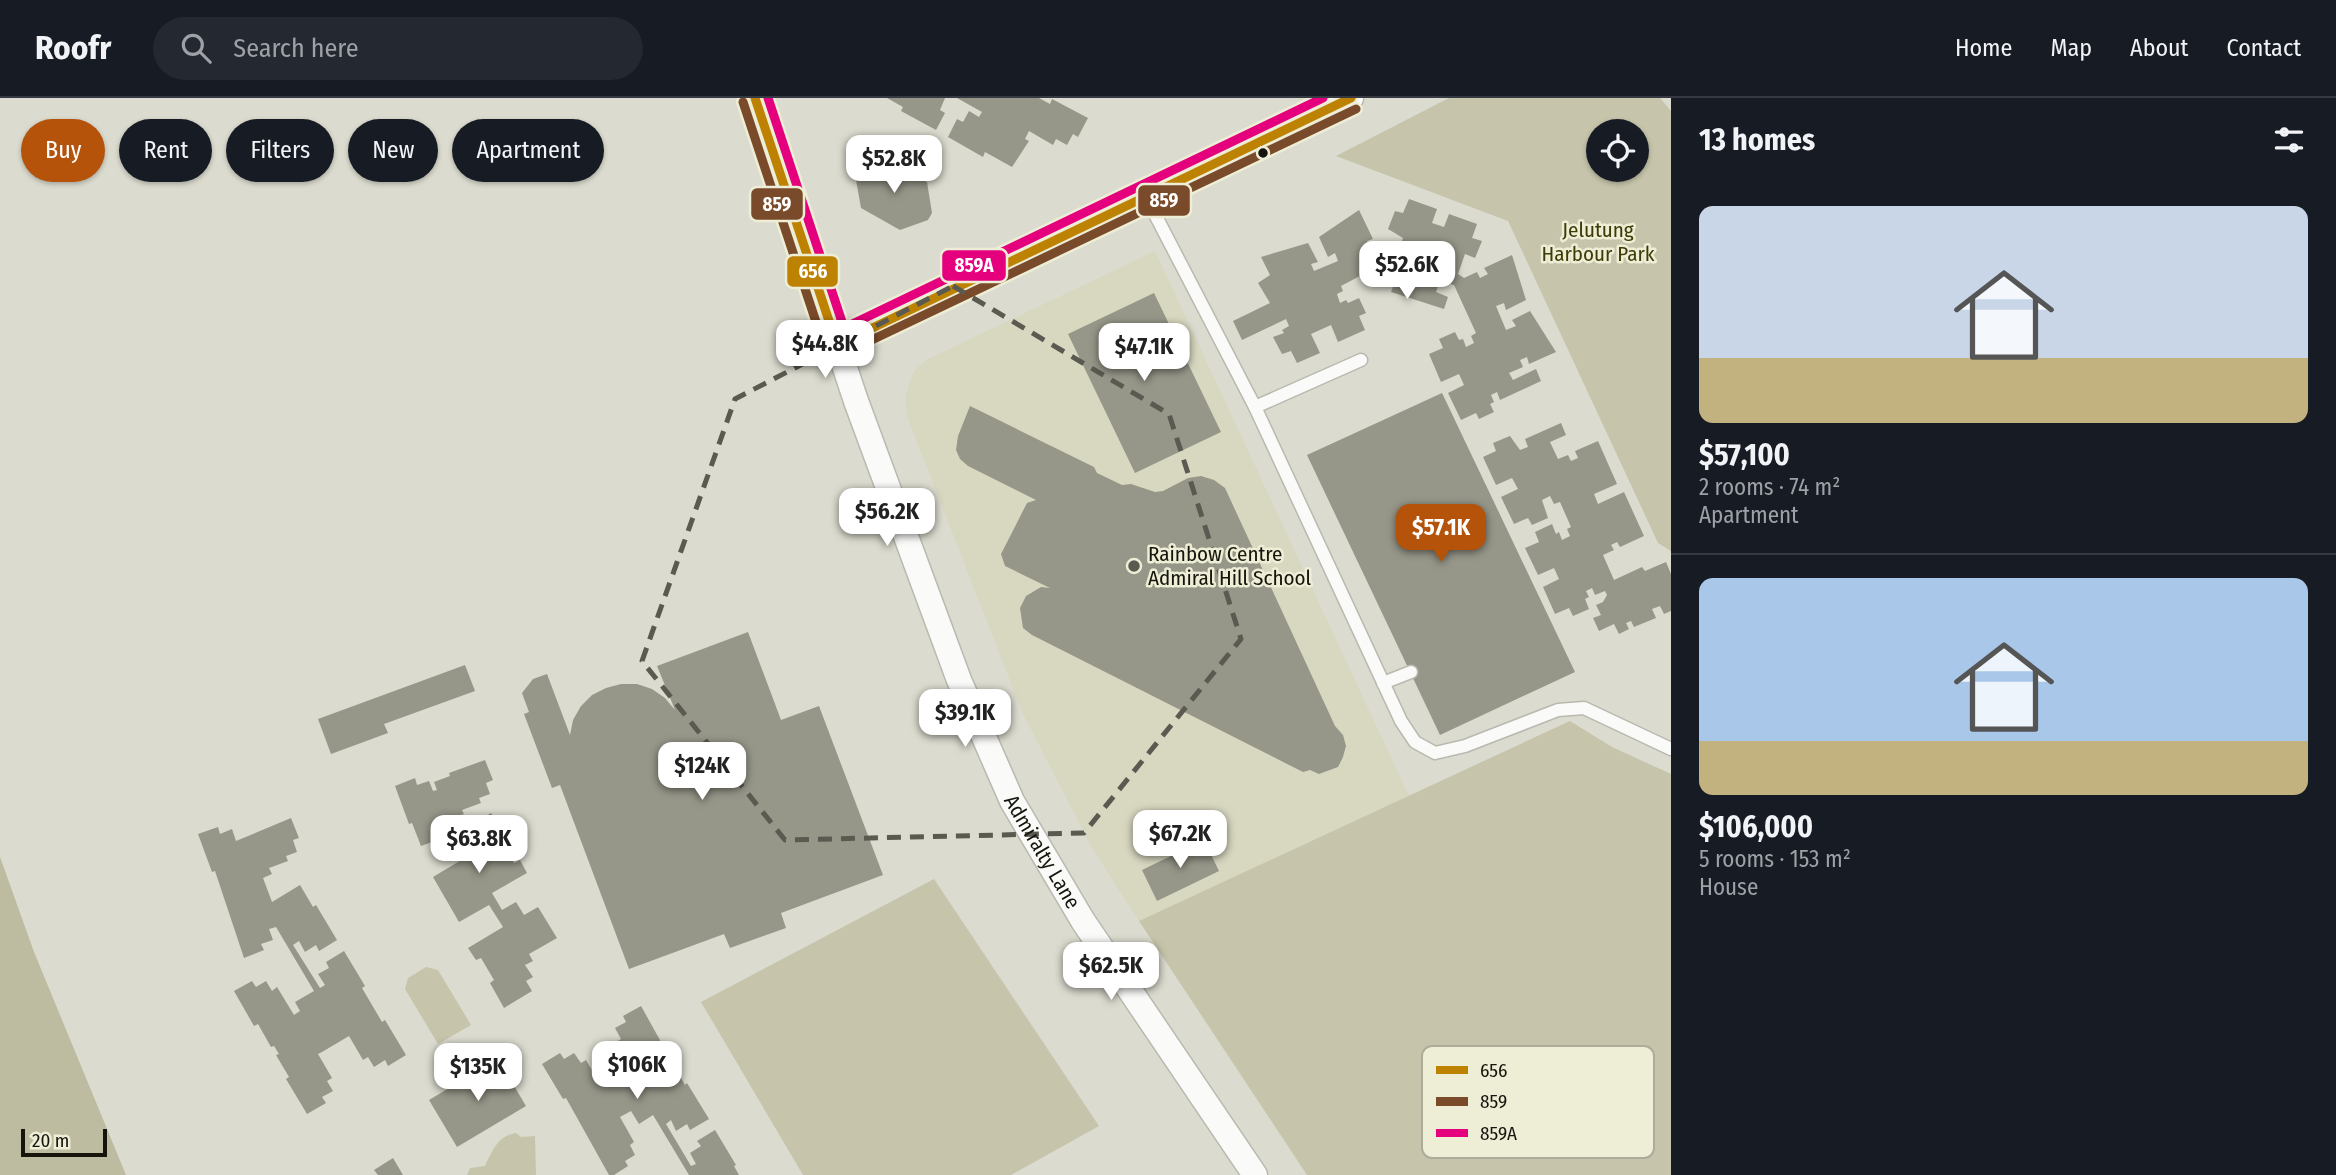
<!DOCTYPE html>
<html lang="en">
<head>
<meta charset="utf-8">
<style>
	body { margin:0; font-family:"Fira Sans Condensed",sans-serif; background:#242831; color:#f1f3f6; height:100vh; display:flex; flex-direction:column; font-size:26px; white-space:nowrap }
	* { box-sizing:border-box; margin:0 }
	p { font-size:23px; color:#9ea1a6 }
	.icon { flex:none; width:38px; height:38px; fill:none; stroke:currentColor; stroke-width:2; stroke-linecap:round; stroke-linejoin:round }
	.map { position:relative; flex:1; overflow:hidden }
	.panel { display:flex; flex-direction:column; background:#171b24; width:665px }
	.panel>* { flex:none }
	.hud { position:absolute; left:21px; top:21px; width:665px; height:63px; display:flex; gap:14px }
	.controls { position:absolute; left:1586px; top:21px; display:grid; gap:14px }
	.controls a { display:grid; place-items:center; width:63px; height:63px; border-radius:50%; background:#171b24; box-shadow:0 2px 5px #0004; font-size:35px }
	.scale { position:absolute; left:21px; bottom:18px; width:86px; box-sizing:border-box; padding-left:7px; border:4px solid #15150d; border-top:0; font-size:19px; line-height:24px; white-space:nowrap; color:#15150d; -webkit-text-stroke:5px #eeedd6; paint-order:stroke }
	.price { position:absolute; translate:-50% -60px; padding:0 16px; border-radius:14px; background:#fff; color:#222; font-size:23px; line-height:46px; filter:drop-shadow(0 2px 4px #0008) }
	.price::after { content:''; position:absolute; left:50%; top:42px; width:21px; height:16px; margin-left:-10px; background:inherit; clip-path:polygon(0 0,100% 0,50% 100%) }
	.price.on { background:#b45309; color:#fff }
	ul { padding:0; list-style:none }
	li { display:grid; align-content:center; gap:14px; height:371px; padding:0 28px }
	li+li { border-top:2px solid #363941 }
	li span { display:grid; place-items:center; height:217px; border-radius:14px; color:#555 }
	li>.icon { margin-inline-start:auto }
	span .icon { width:126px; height:126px; fill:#fffc; stroke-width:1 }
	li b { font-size:30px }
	h2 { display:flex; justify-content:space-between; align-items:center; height:84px; padding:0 28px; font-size:30px }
	.pill { padding:0 24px; border-radius:32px; background:#171b24; box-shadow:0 2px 5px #0004; font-size:24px; line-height:63px }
	.pill.on { background:#b45309; color:#fff }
	header { display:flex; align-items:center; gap:42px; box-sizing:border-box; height:98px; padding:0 35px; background:#171b24; border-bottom:2px solid #363941 }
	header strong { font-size:33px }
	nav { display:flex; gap:38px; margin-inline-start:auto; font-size:24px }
	.search { width:490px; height:63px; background:#242831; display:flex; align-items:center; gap:18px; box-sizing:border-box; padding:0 24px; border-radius:38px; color:#9ea1a6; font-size:26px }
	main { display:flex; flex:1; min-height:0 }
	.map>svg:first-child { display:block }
	.built { fill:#d8d8c1 }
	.green { fill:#c6c5ab; fill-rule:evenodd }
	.forest { fill:#bdbba0 }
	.building { fill:#969689 }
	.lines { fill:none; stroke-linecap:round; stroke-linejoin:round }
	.service-casing { stroke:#b9b9b0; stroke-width:15 }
	.minor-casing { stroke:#b9b9b0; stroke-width:27 }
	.service { stroke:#fafaf8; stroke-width:12 }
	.minor { stroke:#fafaf8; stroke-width:24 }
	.bus-1-casing { stroke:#eeedd6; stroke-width:14 }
	.bus-2-casing { stroke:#eeedd6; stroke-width:14 }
	.bus-3-casing { stroke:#eeedd6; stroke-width:14 }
	.bus-1 { stroke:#be8203; stroke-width:9 }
	.bus-2 { stroke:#7a4b2a; stroke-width:9 }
	.bus-3 { stroke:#e5007d; stroke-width:9 }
	.marked { fill:none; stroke:#5a5a51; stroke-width:5; stroke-dasharray:14 9; stroke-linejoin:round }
	.bus-dot { fill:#15150d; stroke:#eeedd6; stroke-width:2.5 }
	.poi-dot { fill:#5a5a51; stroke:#eeedd6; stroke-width:2.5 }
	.labels { text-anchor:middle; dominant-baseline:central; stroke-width:5; stroke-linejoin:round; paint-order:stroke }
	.park-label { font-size:21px; fill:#3f3b06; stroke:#eeedd6 }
	.poi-label { font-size:21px; fill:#15150d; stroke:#eeedd6; text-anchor:start }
	.street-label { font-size:21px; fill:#15150d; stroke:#eeedd6 }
	.key { fill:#eeedd6; stroke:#adac9a; stroke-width:2 }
	.key-label { font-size:19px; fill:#15150d }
	.line-badge { stroke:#eeedd6; stroke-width:2.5 }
	.badge-label { font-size:19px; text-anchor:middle; font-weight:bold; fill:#fff }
</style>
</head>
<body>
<header>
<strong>Roofr</strong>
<div class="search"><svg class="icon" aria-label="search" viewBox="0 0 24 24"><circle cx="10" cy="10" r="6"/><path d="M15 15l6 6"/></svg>Search here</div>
<nav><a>Home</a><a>Map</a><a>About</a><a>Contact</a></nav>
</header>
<main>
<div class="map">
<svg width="1671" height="1077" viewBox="0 0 1671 1077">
	<rect width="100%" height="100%" fill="#dbdbcf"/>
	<path class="built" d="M1155,153L1409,698L1139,823L1092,750L1023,616L908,321L905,302L910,282L915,272L926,262Z"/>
	<g class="green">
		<path d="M1449,0H1660L1671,13V453L1658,445L1508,123L1336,58ZM1598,33H1636V72H1598Z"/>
		<path d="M1570,623L1612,649L1671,676V1077H1307L1139,823Z"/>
		<path d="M934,781L1099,1028L1011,1077H803L701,904Z"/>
		<path d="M426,869L438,872L471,927L438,946L405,891L408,880Z"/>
		<path d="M516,1035L521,1039L535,1038L536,1077H467L470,1070L485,1068C492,1054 497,1038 516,1035Z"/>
	</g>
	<path class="forest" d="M0,759L34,854L126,1077H0Z"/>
	<g class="building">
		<path d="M887,0H945L940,12L945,15L936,32L901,13L903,9Z"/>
		<path d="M957,0H1039L1050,6L1052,1L1088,20L1078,39L1073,36L1067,47L1056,41L1053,47L1029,33L1025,41L1029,43L1012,69L985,54L983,59L948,39L957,21L963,24L969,13L979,19L982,14Z"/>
		<path d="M887,62L927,84L932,115L928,122L900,132L861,110L856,82L859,75Z"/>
		<path d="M1409,101L1437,111L1432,125L1444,129L1449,116L1477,126L1472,140L1482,143L1475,160L1465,156L1458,176L1464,180L1477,174L1480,180L1488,176L1484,170L1512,157L1526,202L1506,212L1504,205L1496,208L1506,232L1516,228L1512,222L1530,213L1556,254L1529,266L1527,259L1520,262L1523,269L1509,275L1513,282L1536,271L1541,283L1500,302L1497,294L1491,297L1494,304L1490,306L1494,314L1479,321L1476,315L1461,322L1448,295L1464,287L1459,276L1441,284L1429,256L1443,250L1439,241L1455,234L1459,242L1463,241L1466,249L1474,245L1471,238L1476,235L1454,187L1440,183L1436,194L1448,199L1444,211L1391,194L1400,170L1386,164L1341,188L1343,193L1337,196L1340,205L1346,202L1348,205L1359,200L1366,215L1359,218L1365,232L1338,244L1331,227L1311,236L1320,255L1297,265L1291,253L1282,256L1273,239L1284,235L1282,232L1289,228L1286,221L1242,242L1233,223L1270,205L1258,185L1270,177L1261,159L1308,145L1318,164L1311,166L1314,173L1338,163L1335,155L1328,159L1319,139L1359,112L1373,141L1367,143L1369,149L1378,145L1381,152L1386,150L1392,152L1395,144L1401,146L1403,140L1388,131L1395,113L1403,115Z"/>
		<path d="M1154,195L1221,334L1135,375L1068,236Z"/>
		<path d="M1442,295L1575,574L1440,637L1307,357Z"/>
		<path d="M970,308L1094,369L1097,375L1122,387L1131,386L1155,394L1163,393L1188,380L1201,378L1214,382L1225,390L1335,628L1343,637L1346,648L1343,659L1338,669L1319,676L1310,672L1303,674L1032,537L1023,530L1020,510L1026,498L1041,489L1050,490L1005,468L1001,456L1027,405L1036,402L968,368L960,361L956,352L958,338Z"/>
		<path d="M1561,325L1566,337L1550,344L1558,361L1568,357L1571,363L1578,360L1575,353L1598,343L1617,386L1594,396L1598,406L1624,394L1644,438L1620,449L1617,444L1611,447L1614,452L1603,457L1614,482L1642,469L1645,473L1666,464L1671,476V513L1664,516L1660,508L1652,511L1656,520L1634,529L1631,523L1626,525L1629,531L1619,536L1614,526L1599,533L1593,520L1601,517L1596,507L1603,504L1607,497L1605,493L1595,497L1592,490L1586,493L1589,499L1585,501L1589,511L1573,518L1569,510L1555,516L1543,489L1559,481L1554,470L1538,477L1525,450L1539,444L1535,434L1552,426L1556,436L1559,434L1562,442L1570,438L1567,431L1571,429L1560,404L1554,406L1550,398L1542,402L1548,420L1532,427L1528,420L1514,426L1501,399L1518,391L1512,380L1496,387L1483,359L1496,353L1493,345L1510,338L1520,352L1528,349L1525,341Z"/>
		<path d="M748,534L781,622L819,608L883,777L781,815L786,830L730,850L724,836L629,871L560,687L552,690L524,616L529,614L522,595L533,581L547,576L570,637L573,622L581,608L592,597L606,590L621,586H637L652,591L665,600L675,612L657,568Z"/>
		<path d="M465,567L475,593L384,626L388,635L331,656L318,621Z"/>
		<path d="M485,662L493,682L486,685L490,696L479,700L481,705L462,712L464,716L451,720L455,731L463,744L469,741L463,732L491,715L506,740L500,743L514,765L520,762L527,775L492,795L502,812L516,804L524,817L538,809L557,840L529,856L533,863L525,867L533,879L526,883L532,893L504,910L490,885L494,882L481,860L476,862L468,850L503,829L489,807L459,824L433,779L463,761L449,738L421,748L412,725L409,726L395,688L415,680L417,687L429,683L433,693L437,692L434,684L450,678L449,675Z"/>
		<path d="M291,720L299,740L293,742L297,754L286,758L288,763L269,770L272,776L263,780L272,804L300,787L313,809L316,807L337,842L319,853L316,847L305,854L299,843L293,847L320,890L325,887L318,876L329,870L326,864L344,853L365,888L362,890L382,924L385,922L406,957L388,968L385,962L374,969L368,959L363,962L349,938L322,954L318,956L332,980L327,983L333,993L322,999L326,1005L307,1016L286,981L289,979L276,957L279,956L274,948L271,949L258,926L254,928L234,893L252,883L256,889L266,883L272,893L277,889L294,917L300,913L295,904L314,893L276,829L269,831L273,842L261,846L264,852L244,860L215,773L212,774L198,736L218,729L220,736L232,731L236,743Z"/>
		<path d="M1204,742L1219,773L1157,803L1142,772Z"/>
		<path d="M641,908L685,987L687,985L709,1021L690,1032L687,1026L676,1033L671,1022L666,1026L691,1068L696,1066L690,1055L701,1048L697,1043L715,1032L736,1067L734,1068L739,1077H689L653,1017L639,1026L631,1013L620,1019L634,1044L630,1047L635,1057L625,1063L628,1068L614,1077H609L566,1000L563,1001L542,966L560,955L564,961L574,955L581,965L586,962L600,986L631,968L616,944L621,941L615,930L626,924L623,918Z"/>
		<path d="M498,961L526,1008L457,1049L429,1002Z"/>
		<path d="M393,1060L403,1077H378L374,1072Z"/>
	</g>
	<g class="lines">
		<defs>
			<g id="service">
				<path d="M1146,99L1255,309L1401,623L1415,644L1435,655L1465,648L1558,612L1584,610L1671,651"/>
				<path d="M1255,309L1361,262"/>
				<path d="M1383,585L1411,574"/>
			</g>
			<g id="minor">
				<path id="s1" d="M755,0L856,303L959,582L1012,703L1083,823L1255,1077"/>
				<path d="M837,247L1351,0"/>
			</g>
		</defs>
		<use href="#service" class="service-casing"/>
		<use href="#minor" class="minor-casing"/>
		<use href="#service" class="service"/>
		<use href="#minor" class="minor"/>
		<defs>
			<g id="bus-1">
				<path d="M755,0L837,247"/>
				<path d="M837,247L1351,0"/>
			</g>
			<path id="bus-2" d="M743,4L825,251L830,257L836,259L1356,11"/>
			<path id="bus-3" d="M768,0L844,230L1323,0"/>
		</defs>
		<use href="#bus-1" class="bus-1-casing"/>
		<use href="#bus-2" class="bus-2-casing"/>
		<use href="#bus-3" class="bus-3-casing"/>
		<use href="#bus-1" class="bus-1"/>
		<use href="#bus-2" class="bus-2"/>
		<use href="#bus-3" class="bus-3"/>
	</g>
	<path class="marked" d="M953,188L1169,316L1241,541L1084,735L785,742L642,563L735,301Z"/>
	<circle class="bus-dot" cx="1263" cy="55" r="6"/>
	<circle class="poi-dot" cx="1134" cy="468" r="7"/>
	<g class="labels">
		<g class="park-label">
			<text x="1598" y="132">Jelutung<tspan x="1598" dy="24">Harbour Park</tspan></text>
		</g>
		<g class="poi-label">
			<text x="1148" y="456">Rainbow Centre<tspan x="1148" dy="24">Admiral Hill School</tspan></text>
		</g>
		<g class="street-label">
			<text stroke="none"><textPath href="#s1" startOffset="808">Admiralty Lane</textPath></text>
		</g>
	</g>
	<rect x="1422" y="948" width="232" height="112" rx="10" class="key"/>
	<rect x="1436" y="968" width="32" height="8" fill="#be8203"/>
	<rect x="1436" y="999" width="32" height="9" fill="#7a4b2a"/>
	<rect x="1436" y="1031" width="32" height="8" fill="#e5007d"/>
	<g class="key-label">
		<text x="1480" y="979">656</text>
		<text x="1480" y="1010">859</text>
		<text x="1480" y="1042">859A</text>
	</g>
	<g class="line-badge">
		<rect x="1137" y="86" width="54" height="33" rx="7" fill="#7a4b2a"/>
		<rect x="750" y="89" width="54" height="34" rx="7" fill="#7a4b2a"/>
		<rect x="941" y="151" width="66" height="33" rx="7" fill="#e5007d"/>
		<rect x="786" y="157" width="53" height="33" rx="7" fill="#be8203"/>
	</g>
	<g class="badge-label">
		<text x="1164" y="109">859</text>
		<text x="777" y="113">859</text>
		<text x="974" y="174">859A</text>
		<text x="813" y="180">656</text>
	</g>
</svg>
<div class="controls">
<a><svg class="icon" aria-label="locate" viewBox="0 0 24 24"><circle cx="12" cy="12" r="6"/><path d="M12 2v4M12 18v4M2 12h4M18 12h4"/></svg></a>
</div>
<div class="scale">20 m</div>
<b class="price" style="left:894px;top:97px">$52.8K</b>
<b class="price" style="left:1407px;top:203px">$52.6K</b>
<b class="price" style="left:825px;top:282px">$44.8K</b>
<b class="price" style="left:1144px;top:285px">$47.1K</b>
<b class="price" style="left:887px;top:450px">$56.2K</b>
<b class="price on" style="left:1441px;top:466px">$57.1K</b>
<b class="price" style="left:965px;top:651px">$39.1K</b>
<b class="price" style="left:702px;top:704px">$124K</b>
<b class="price" style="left:1180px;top:772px">$67.2K</b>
<b class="price" style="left:479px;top:777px">$63.8K</b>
<b class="price" style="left:1111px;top:904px">$62.5K</b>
<b class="price" style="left:637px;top:1003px">$106K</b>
<b class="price" style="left:478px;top:1005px">$135K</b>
<div class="hud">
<a class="pill on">Buy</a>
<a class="pill">Rent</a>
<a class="pill">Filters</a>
<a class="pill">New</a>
<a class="pill">Apartment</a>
</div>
</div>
<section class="panel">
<h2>13 homes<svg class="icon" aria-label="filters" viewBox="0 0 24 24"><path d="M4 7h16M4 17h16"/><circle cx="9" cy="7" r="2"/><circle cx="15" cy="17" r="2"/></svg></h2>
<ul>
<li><span style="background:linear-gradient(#c9d6e8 70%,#c2b280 0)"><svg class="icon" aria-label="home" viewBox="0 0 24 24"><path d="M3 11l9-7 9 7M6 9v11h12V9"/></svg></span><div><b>$57,100</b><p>2 rooms · 74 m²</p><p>Apartment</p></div></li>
<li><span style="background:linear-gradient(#a9c7e8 75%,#c2b280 0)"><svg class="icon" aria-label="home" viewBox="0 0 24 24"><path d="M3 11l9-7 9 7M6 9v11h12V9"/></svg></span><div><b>$106,000</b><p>5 rooms · 153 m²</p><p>House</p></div></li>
</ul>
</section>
</main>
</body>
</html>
